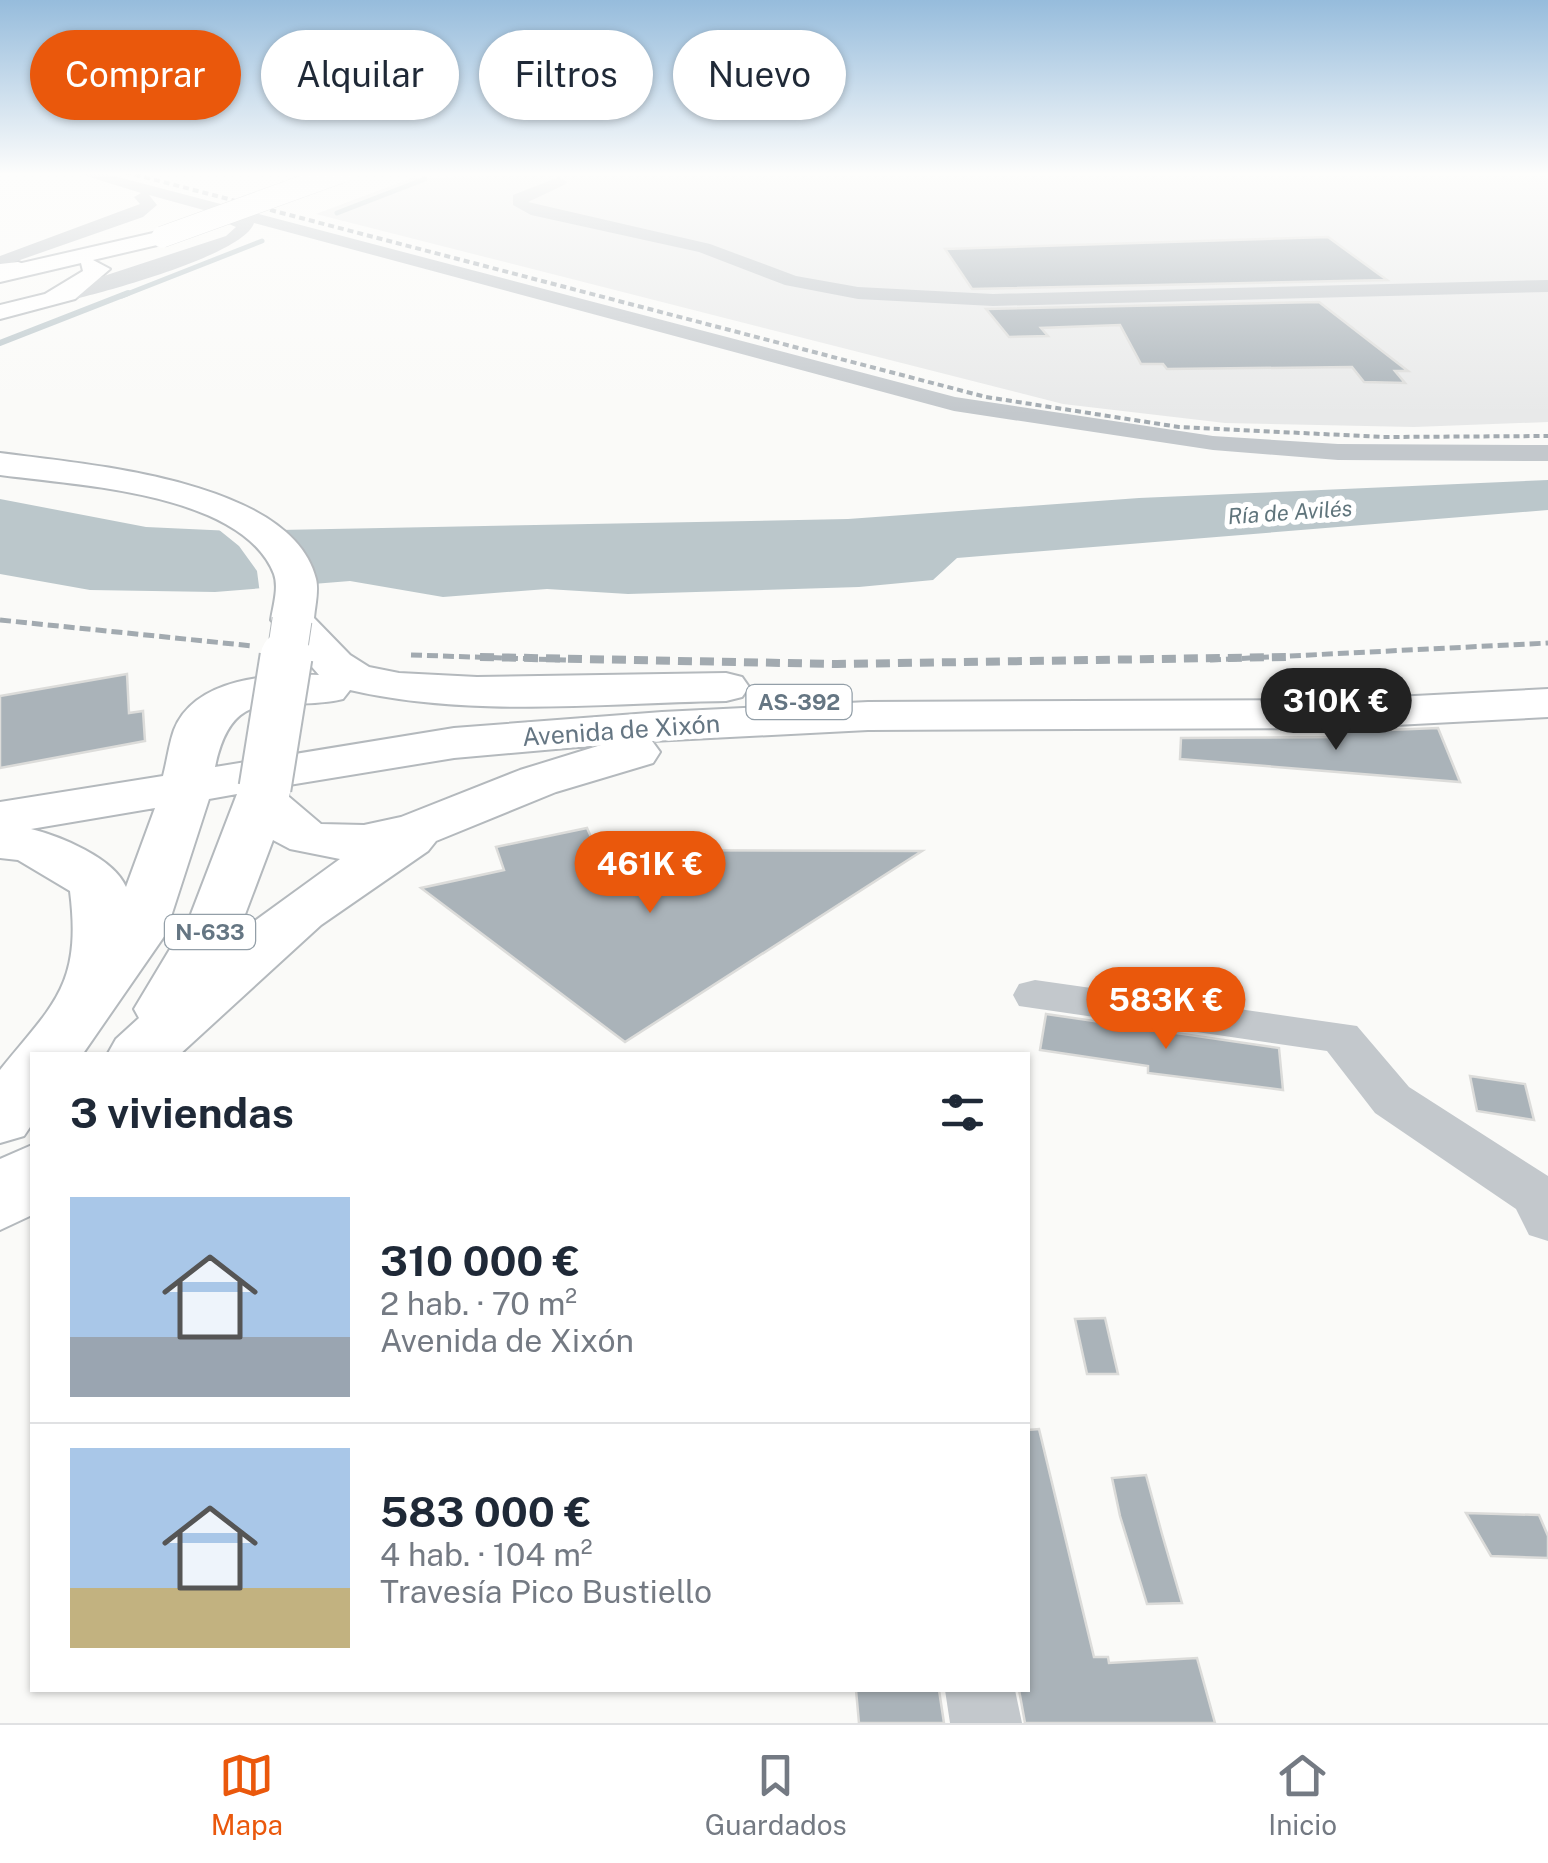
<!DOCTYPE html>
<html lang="es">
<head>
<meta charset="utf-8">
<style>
	body { margin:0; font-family:"Public Sans",sans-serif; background:#f2f2f3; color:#1f2937; height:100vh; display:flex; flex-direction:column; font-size:38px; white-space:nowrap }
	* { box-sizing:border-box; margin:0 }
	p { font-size:32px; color:#747a83 }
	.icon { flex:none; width:55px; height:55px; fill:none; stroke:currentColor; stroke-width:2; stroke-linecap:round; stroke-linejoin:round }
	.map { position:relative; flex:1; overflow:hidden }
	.side { position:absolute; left:30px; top:1052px; width:1000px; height:640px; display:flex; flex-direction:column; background:#fff; border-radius:0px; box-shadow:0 2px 8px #0004 }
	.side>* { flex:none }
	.banner { position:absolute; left:30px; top:30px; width:1000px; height:90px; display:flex; gap:20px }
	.price { position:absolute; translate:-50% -85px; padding:0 22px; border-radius:35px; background:#ea580c; color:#fff; font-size:32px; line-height:65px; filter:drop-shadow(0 2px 5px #0008) }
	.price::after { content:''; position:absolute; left:50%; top:60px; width:30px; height:22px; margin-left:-15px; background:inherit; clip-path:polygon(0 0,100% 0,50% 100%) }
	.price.active { background:#222; color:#fff }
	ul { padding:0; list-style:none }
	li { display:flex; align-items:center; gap:30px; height:250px; padding:0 40px }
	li+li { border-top:2px solid #e0e1e3 }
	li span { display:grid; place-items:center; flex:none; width:280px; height:200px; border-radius:0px; color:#555 }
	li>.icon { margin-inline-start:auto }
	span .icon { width:120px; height:120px; fill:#fffc; stroke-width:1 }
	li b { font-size:42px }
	h2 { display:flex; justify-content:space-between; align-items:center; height:120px; padding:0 40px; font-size:42px }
	.chip { padding:0 35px; border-radius:45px; background:#fff; box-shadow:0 2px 8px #0004; font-size:35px; line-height:90px }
	.chip.active { background:#ea580c; color:#fff }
	.tab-bar { display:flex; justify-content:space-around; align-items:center; height:140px; border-top:2px solid #e0e1e3; background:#fff; font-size:28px; color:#747a83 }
	.tab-bar a { display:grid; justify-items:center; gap:5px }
	.tab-bar .active { color:#ea580c }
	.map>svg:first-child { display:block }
	.built { fill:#e8e9e9 }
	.water { fill:#bbc7cb }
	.pier { fill:#fafaf8 }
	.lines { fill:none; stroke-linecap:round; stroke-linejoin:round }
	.stream-far1 { stroke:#bbc7cb; stroke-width:5 }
	.stream { stroke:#bbc7cb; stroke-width:6 }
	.building { fill:#aab3b9; stroke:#dcdcda; stroke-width:2.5 }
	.major-casing { stroke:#b5babe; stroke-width:4 }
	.highway-casing { stroke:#b4b9bd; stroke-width:4 }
	.minor { fill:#c3c8cc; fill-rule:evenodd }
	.major { fill:#fff; fill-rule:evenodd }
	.highway { fill:#fff; fill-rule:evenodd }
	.rail-far2 { stroke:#a2aab0; stroke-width:4; stroke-dasharray:6 4; stroke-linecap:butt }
	.rail-far1 { stroke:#a2aab0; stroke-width:5; stroke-dasharray:11 5; stroke-linecap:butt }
	.rail { stroke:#a2aab0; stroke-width:8; stroke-dasharray:14 8; stroke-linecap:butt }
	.major-bridge-casing { stroke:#b5babe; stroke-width:22; stroke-linecap:butt }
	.highway-bridge-far1-casing { stroke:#b4b9bd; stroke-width:41; stroke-linecap:butt }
	.highway-bridge-casing { stroke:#b4b9bd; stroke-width:55; stroke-linecap:butt }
	.major-bridge { stroke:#fff; stroke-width:21 }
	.highway-bridge-far1 { stroke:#fff; stroke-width:39 }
	.highway-bridge { stroke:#fff; stroke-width:51 }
	.labels { text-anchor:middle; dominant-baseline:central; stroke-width:10; stroke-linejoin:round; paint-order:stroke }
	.far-water-label { font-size:22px; font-style:italic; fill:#60757c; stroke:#fff }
	.shield { fill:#fff; stroke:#939fa8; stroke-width:2.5 }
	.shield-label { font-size:22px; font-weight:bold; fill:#657683 }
	.street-label { font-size:25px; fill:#657683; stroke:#fff }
</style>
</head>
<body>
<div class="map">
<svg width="1548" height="1723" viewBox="0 0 1548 1723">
	<rect width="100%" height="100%" fill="#fafaf8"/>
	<path class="built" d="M646,172H1548V422L1414,427L1225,423L1063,404L316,214L412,178Z"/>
	<path class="water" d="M1548,480V510L957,558L933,580L859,587L628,594L547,589L443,597L350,581L215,592L90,590L0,574V499L146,527L232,531L848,519L1139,498Z"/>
	<path class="pier" d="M213,525H276L297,543L317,589L260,594L257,571L239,546Z"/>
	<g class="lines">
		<g class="stream-far1">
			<path d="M337,213L425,179"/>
			<path d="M122,296L262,241"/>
		</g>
		<path class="stream" d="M0,343L128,293"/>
	</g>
	<g class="building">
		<path d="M1328,237L1387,280L972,289L945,249Z"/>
		<path d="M1319,302L1408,371H1395L1405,383L1364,382L1352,367L1167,369L1163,364H1141L1120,325L1041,328L1048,336L1009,337L986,309Z"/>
		<path d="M127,674L129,713L143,711L145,741L0,768V696Z"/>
		<path d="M1438,728L1460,782L1180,759L1181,738L1341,737L1338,732Z"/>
		<path d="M587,828L597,850L922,851L625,1042L421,888L504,870L496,847Z"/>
		<path d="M1046,1014L1279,1048L1283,1090L1148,1073V1066L1040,1050Z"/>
		<path d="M1470,1076L1525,1084L1534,1120L1477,1111Z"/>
		<path d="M1105,1318L1118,1374H1087L1075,1319Z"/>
		<path d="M1039,1429L1094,1657H1108L1109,1663L1197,1658L1215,1723H1025L1019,1690H1028V1430Z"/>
		<path d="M1146,1475L1162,1534L1182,1603L1147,1604L1120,1516L1112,1478Z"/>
		<path d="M1466,1513L1539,1515L1548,1536V1558L1491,1556Z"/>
		<path d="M856,1690H939L944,1723H859Z"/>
	</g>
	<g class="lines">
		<defs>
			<path id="major" d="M162,231L173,237L170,242L93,260L110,269L75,299L0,319V305L45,294L83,271L81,263L0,282V268Z"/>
			<g id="highway">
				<path d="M18,262L27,265L31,270L27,275L0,280V264Z"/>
				<path d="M0,453C82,464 292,479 316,579C319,591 315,606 314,618L350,655L369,667L399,673L477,677L726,673L742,677L749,687L742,697L726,701C603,703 471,718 350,690L343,699C281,714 233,679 215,767L454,728L662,712L868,702L1337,700L1548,689V717L1337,728L868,730L652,741L660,752L653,763L556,792L436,841L428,851L321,925L179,1055H107L116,1039L139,1018L134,1009L191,914L237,794L209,799L165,935L82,1055H32V1124L24,1136L0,1143V1070C53,1004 82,986 70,891L18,860L0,858V802L163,776C167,761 169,744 174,730C195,677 272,674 319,675L271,620C273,606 279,588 274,574C242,492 74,485 0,475ZM601,745L520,770L401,817L364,825L321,824L288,796L289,785L454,758ZM155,808L126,887C114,858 60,836 31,829ZM273,840L290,849L340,859L238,933Z"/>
				<path d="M32,1145V1215L0,1230V1159Z"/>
			</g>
		</defs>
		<use href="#major" class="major-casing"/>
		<use href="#highway" class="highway-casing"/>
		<g class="minor">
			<path d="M74,172H99L955,397L1213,436L1338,444L1548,445V461L1338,460L1213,450L954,411L254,223C244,255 99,294 62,302L52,296L55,292L226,236L236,227L212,217L211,212L149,195L157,205L143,217L0,267V256L140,204L134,197L141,193Z"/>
			<path d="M559,177L567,182L564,185L528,202L710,244L796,276L858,287L993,294L1548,280V292L993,306L858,299L785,285L699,252L531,215L513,205V195Z"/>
			<path d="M1035,980L1357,1026L1409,1087L1548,1176V1241L1529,1235L1516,1209L1375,1113L1327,1051L1019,1006L1013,995L1019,984Z"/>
			<path d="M945,1690H1015L1022,1723H950Z"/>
		</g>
		<use href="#major" class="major"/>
		<use href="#highway" class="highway"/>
		<path class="rail-far2" d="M125,172L986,397L1179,427L1383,437L1548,436"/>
		<g class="rail-far1">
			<path d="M0,620L253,646"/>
			<path d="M411,655L566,660"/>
			<path d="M1210,660L1548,643"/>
		</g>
		<path class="rail" d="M480,657L837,664L1286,657"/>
		<defs>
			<path id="major-bridge" d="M162,237L342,172"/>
			<path id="highway-bridge-far1" d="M286,660L292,620"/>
			<path id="highway-bridge" d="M265,788L286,657"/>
		</defs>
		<use href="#major-bridge" class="major-bridge-casing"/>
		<use href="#highway-bridge-far1" class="highway-bridge-far1-casing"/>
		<use href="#highway-bridge" class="highway-bridge-casing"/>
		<use href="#major-bridge" class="major-bridge"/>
		<use href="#highway-bridge-far1" class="highway-bridge-far1"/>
		<use href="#highway-bridge" class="highway-bridge"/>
	</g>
	<linearGradient id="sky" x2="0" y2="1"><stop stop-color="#96bcdc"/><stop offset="0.42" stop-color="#fdfdfc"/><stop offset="1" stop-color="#fdfdfc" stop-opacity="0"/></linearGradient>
	<rect width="1548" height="414" fill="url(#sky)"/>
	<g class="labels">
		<g class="far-water-label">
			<text transform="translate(1290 512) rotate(-4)">Ría de Avilés</text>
		</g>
		<g class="shield">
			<rect x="746.5" y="685" width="105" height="34" rx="8"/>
			<rect x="165" y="915" width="90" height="34" rx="8"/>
		</g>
		<g class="shield-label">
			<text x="799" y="702">AS-392</text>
			<text x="210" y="932">N-633</text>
		</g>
		<g class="street-label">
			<text transform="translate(621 730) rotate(-4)">Avenida de Xixón</text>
		</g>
	</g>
</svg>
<b class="price active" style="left:1336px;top:753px">310K €</b>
<b class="price" style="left:650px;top:916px">461K €</b>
<b class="price" style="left:1166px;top:1052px">583K €</b>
<div class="banner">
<a class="chip active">Comprar</a>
<a class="chip">Alquilar</a>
<a class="chip">Filtros</a>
<a class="chip">Nuevo</a>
</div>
<section class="side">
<h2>3 viviendas<svg class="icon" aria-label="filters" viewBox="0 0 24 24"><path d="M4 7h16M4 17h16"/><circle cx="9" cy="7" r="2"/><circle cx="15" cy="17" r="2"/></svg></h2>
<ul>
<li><span style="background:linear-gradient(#a9c7e8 70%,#9aa5b1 0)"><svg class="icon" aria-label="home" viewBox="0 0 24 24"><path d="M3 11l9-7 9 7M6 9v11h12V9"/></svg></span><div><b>310 000 €</b><p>2 hab. · 70 m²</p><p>Avenida de Xixón</p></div></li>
<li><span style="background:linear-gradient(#a9c7e8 70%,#c2b280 0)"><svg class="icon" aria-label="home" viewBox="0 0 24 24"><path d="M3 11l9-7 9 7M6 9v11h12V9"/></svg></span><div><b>583 000 €</b><p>4 hab. · 104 m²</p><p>Travesía Pico Bustiello</p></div></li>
</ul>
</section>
</div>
<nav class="tab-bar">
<a class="active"><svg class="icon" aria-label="map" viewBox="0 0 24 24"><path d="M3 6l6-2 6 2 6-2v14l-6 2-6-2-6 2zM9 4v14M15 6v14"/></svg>Mapa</a>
<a><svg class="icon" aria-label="saved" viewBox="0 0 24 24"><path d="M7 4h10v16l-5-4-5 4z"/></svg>Guardados</a>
<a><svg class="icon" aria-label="home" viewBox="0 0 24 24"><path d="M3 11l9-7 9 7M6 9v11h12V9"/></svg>Inicio</a>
</nav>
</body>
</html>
